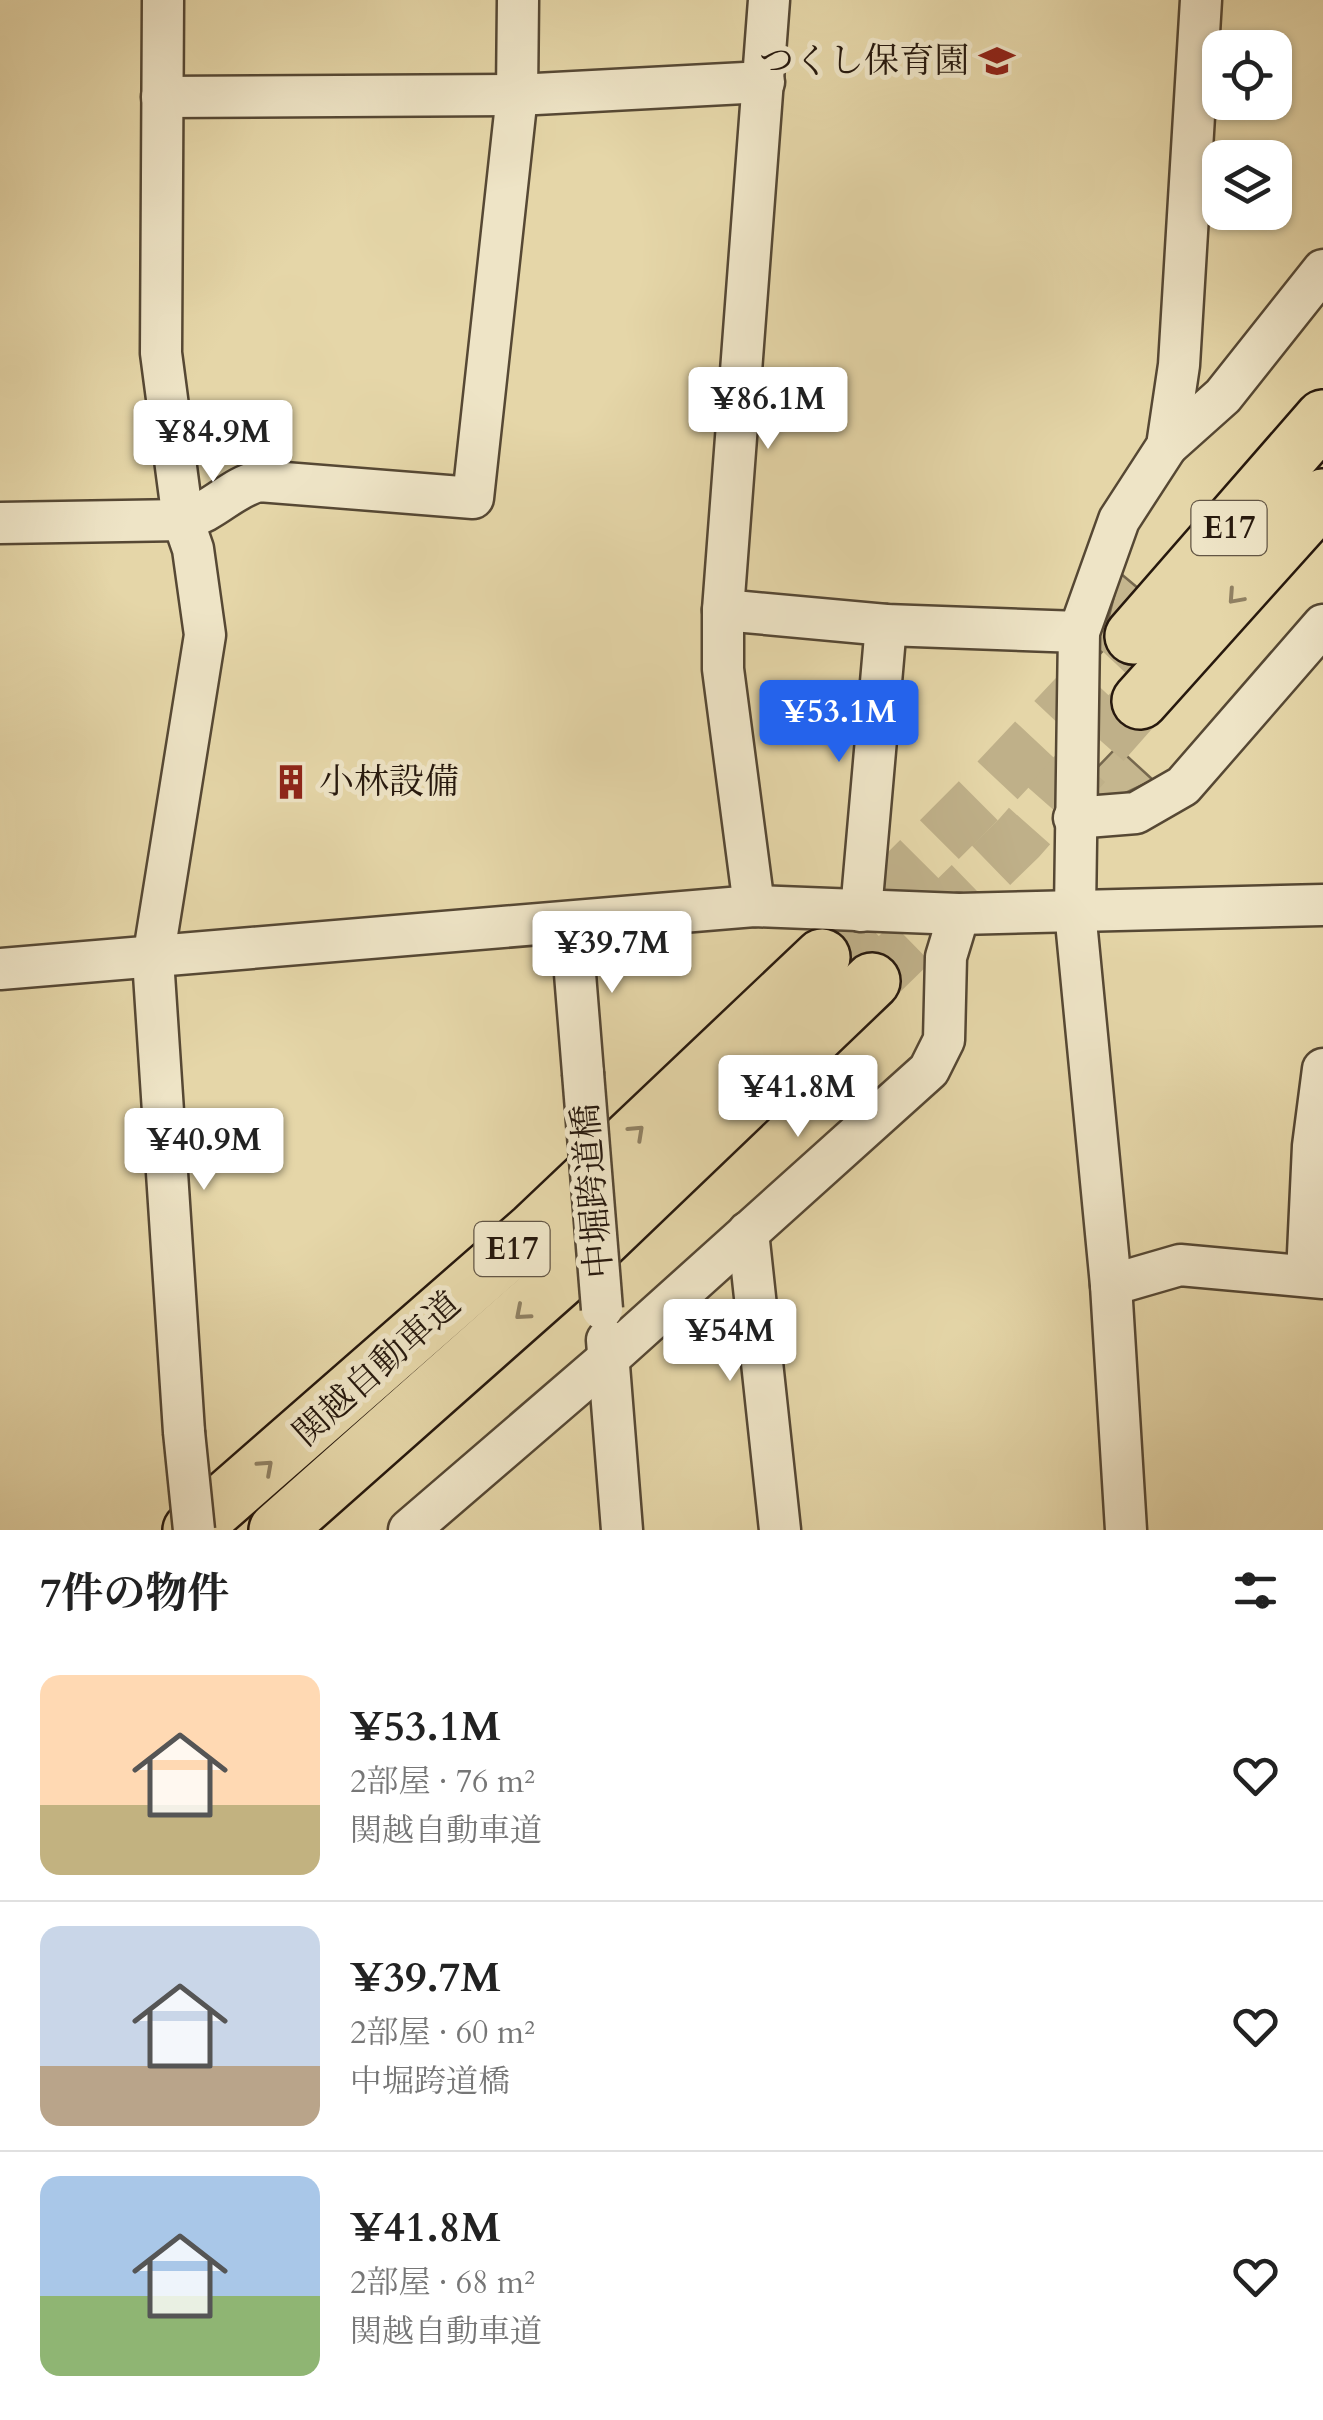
<!DOCTYPE html>
<html lang="ja">
<head>
<meta charset="utf-8">
<style>
	body { margin:0; font-family:Cardo,"Noto Serif JP",serif; background:#f6f6f6; color:#222; height:100vh; display:flex; flex-direction:column; font-size:38px; white-space:nowrap }
	* { box-sizing:border-box; margin:0 }
	p { font-size:32px; color:#767676 }
	.icon { flex:none; width:55px; height:55px; fill:none; stroke:currentColor; stroke-width:2; stroke-linecap:round; stroke-linejoin:round }
	.map { position:relative; height:1530px; overflow:hidden }
	.panel { display:flex; flex-direction:column; background:#fff; flex:1 }
	.panel>* { flex:none }
	.controls { position:absolute; left:1202px; top:30px; display:grid; gap:20px }
	.controls a { display:grid; place-items:center; width:90px; height:90px; border-radius:20px; background:#fff; box-shadow:0 2px 8px #0004; font-size:50px }
	.price { position:absolute; translate:-50% -85px; padding:0 22px; border-radius:10px; background:#fff; color:#222; font-size:32px; line-height:65px; filter:drop-shadow(0 2px 5px #0008) }
	.price::after { content:''; position:absolute; left:50%; top:60px; width:30px; height:22px; margin-left:-15px; background:inherit; clip-path:polygon(0 0,100% 0,50% 100%) }
	.price.current { background:#2563eb; color:#fff }
	ul { padding:0; list-style:none }
	li { display:flex; align-items:center; gap:30px; height:250px; padding:0 40px }
	li+li { border-top:2px solid #e0e0e0 }
	li span { display:grid; place-items:center; flex:none; width:280px; height:200px; border-radius:20px; color:#555 }
	li>.icon { margin-inline-start:auto }
	span .icon { width:120px; height:120px; fill:#fffc; stroke-width:1 }
	li b { font-size:42px }
	h2 { display:flex; justify-content:space-between; align-items:center; height:120px; padding:0 40px; font-size:42px }
	.map>svg:first-child { display:block }
	.green { fill:#c5b68e; stroke:#76684e; stroke-width:2.5 }
	.lines { fill:none; stroke-linecap:round; stroke-linejoin:round }
	.highway-tunnel { stroke:#bfb089; stroke-width:55; stroke-dasharray:55 28; stroke-linecap:butt }
	.minor-casing { stroke:#564834; stroke-width:45 }
	.highway-casing { stroke:#27190e; stroke-width:60 }
	.minor { stroke:#eee4c6; stroke-width:40 }
	.highway { stroke:#e5d6a8; stroke-width:55 }
	.minor-bridge-casing { stroke:#564834; stroke-width:45; stroke-linecap:butt }
	.minor-bridge { stroke:#eee4c6; stroke-width:40 }
	.oneway { stroke:#908163 }
	.labels { text-anchor:middle; dominant-baseline:central; stroke-width:10; stroke-linejoin:round; paint-order:stroke }
	.shield { fill:#eee4c6; stroke:#635645; stroke-width:2.5 }
	.shield-label { font-size:32px; font-weight:bold; fill:#27190e }
	.poi-label { font-size:35px; fill:#27190e; stroke:#eee4c6; text-anchor:end }
	.street-label { font-size:35px; fill:#27190e; stroke:#eee4c6 }
</style>
</head>
<body>
<div class="map">
<svg width="1323" height="1530" viewBox="0 0 1323 1530">
	<rect width="100%" height="100%" fill="#e5d6a8"/>
	<filter id="stains"><feTurbulence type="fractalNoise" baseFrequency=".002" numOctaves="4"/><feColorMatrix values="0 0 0 0 .2 0 0 0 0 .09 0 0 0 0 .02 0 0 0 .5 -.17"/></filter>
	<radialGradient id="worn" r=".72"><stop offset=".6" stop-color="#630" stop-opacity="0"/><stop offset="1" stop-color="#630" stop-opacity=".3"/></radialGradient>
	<g class="green">
		<path d="M1120,573L1139,589L1127,625L1099,655Z"/>
		<path d="M1117,747L1153,780L1115,798L1094,794L1091,774Z"/>
	</g>
	<g class="lines">
		<g class="highway-tunnel">
			<path d="M822,957L982,797L1133,636"/>
			<path d="M872,981L1019,838L1140,701"/>
		</g>
		<defs>
			<g id="minor">
				<path d="M163,0L161,353L183,520L193,549L205,635L153,959L184,1432"/>
				<path d="M162,97L517,95L764,82"/>
				<path d="M1167,446L1223,396L1323,270"/>
				<path d="M0,523L183,520C215,511 231,488 259,481L473,498L517,95L518,0"/>
				<path d="M723,610L886,625L1079,632"/>
				<path d="M1074,818L1136,813L1183,786L1323,625"/>
				<path d="M754,906L723,669V610L769,0"/>
				<path d="M861,911L886,625"/>
				<path d="M571,924L583,1073"/>
				<path d="M0,969L754,906L959,914L1323,905"/>
				<path d="M748,1232L780,1530"/>
				<path d="M1307,1275L1313,1146L1323,1069"/>
				<path d="M1111,1285L1180,1265L1323,1278"/>
				<path d="M607,1340L622,1530"/>
				<path d="M409,1530L610,1357L929,1070L944,1040L946,957L959,914"/>
				<path d="M1126,1530L1111,1285L1075,911L1079,632L1119,520L1167,446L1179,365L1201,0"/>
			</g>
			<g id="highway">
				<path d="M1133,636L1323,418"/>
				<path d="M1140,701L1323,497"/>
				<path d="M191,1530L534,1230L822,957"/>
				<path d="M277,1530L566,1274L872,981"/>
			</g>
		</defs>
		<use href="#minor" class="minor-casing"/>
		<use href="#highway" class="highway-casing"/>
		<use href="#minor" class="minor"/>
		<use href="#highway" class="highway"/>
		<defs>
			<g id="minor-bridge">
				<path d="M583,1073L602,1309"/>
				<path d="M184,1432L194,1530"/>
			</g>
		</defs>
		<use href="#minor-bridge" class="minor-bridge-casing"/>
		<use href="#minor-bridge" class="minor-bridge"/>
	</g>
	<defs><path id="oneway-chevron" d="M-2-3.5L2.5 0L-2 3.5" fill="none" stroke-width="1.6" stroke-linecap="round" stroke-linejoin="round" transform="scale(2.5)"/></defs>
	<g class="oneway">
		<use href="#oneway-chevron" transform="translate(1235 597) rotate(132)"/>
		<use href="#oneway-chevron" transform="translate(637 1132) rotate(-43)"/>
		<use href="#oneway-chevron" transform="translate(522 1313) rotate(139)"/>
		<use href="#oneway-chevron" transform="translate(266 1467) rotate(-42)"/>
	</g>
	<defs>
		<symbol id="school-bare" viewBox="-9 -9 18 18"><path d="M0-5L7-2L0 1L-7-2ZM-4 1L0 2.5L4 1V4Q0 6-4 4Z" fill="#8f2418" stroke="#eee4c6" stroke-width="2.5" paint-order="stroke"/></symbol>
		<symbol id="building-bare" viewBox="-9 -9 18 18"><path d="M-4-6H4V6H1V3H-1V6H-4ZM-2.5-4.3h1.7v1.8h-1.7ZM.8-4.3h1.7v1.8H.8ZM-2.5-1h1.7V.8h-1.7ZM.8-1h1.7V.8H.8Z" fill="#8f2418" stroke="#eee4c6" stroke-width="2.5" paint-order="stroke"/></symbol>
	</defs>
	<g fill-rule="evenodd">
		<use href="#school-bare" x="972" y="36" width="50" height="50"/>
		<use href="#building-bare" x="266" y="757" width="50" height="50"/>
	</g>
	<g class="labels">
		<g class="shield">
			<rect x="1191.5" y="501" width="75" height="54" rx="8"/>
			<rect x="474.5" y="1222" width="75" height="54" rx="8"/>
		</g>
		<g class="shield-label">
			<text x="1229" y="528">E17</text>
			<text x="512" y="1249">E17</text>
		</g>
		<g class="poi-label">
			<text x="969" y="61">つくし保育園</text>
			<text x="319" y="782" text-anchor="start">小林設備</text>
		</g>
		<g class="street-label">
			<text transform="translate(593 1191) rotate(-95)">中堀跨道橋</text>
			<text transform="translate(377 1369) rotate(-42)">関越自動車道</text>
		</g>
	</g>
	<rect width="100%" height="100%" filter="url(#stains)"/>
	<rect width="100%" height="100%" fill="url(#worn)"/>
</svg>
<div class="controls">
<a><svg class="icon" aria-label="locate" viewBox="0 0 24 24"><circle cx="12" cy="12" r="6"/><path d="M12 2v4M12 18v4M2 12h4M18 12h4"/></svg></a>
<a><svg class="icon" aria-label="layers" viewBox="0 0 24 24"><path d="M12 4l9 5-9 5-9-5zM3 14l9 5 9-5"/></svg></a>
</div>
<b class="price" style="left:768px;top:452px">¥86.1M</b>
<b class="price" style="left:213px;top:485px">¥84.9M</b>
<b class="price current" style="left:839px;top:765px">¥53.1M</b>
<b class="price" style="left:612px;top:996px">¥39.7M</b>
<b class="price" style="left:798px;top:1140px">¥41.8M</b>
<b class="price" style="left:204px;top:1193px">¥40.9M</b>
<b class="price" style="left:730px;top:1384px">¥54M</b>
</div>
<section class="panel">
<h2>7件の物件<svg class="icon" aria-label="filters" viewBox="0 0 24 24"><path d="M4 7h16M4 17h16"/><circle cx="9" cy="7" r="2"/><circle cx="15" cy="17" r="2"/></svg></h2>
<ul>
<li><span style="background:linear-gradient(#ffd9b3 65%,#c2b280 0)"><svg class="icon" aria-label="home" viewBox="0 0 24 24"><path d="M3 11l9-7 9 7M6 9v11h12V9"/></svg></span><div><b>¥53.1M</b><p>2部屋 · 76 m²</p><p>関越自動車道</p></div><svg class="icon" aria-label="heart" viewBox="0 0 24 24"><path d="M12 20l-8-8c-3-5 5-10 8-4 3-6 11-1 8 4z"/></svg></li>
<li><span style="background:linear-gradient(#c9d6e8 70%,#b9a48a 0)"><svg class="icon" aria-label="home" viewBox="0 0 24 24"><path d="M3 11l9-7 9 7M6 9v11h12V9"/></svg></span><div><b>¥39.7M</b><p>2部屋 · 60 m²</p><p>中堀跨道橋</p></div><svg class="icon" aria-label="heart" viewBox="0 0 24 24"><path d="M12 20l-8-8c-3-5 5-10 8-4 3-6 11-1 8 4z"/></svg></li>
<li><span style="background:linear-gradient(#a9c7e8 60%,#8fb573 0)"><svg class="icon" aria-label="home" viewBox="0 0 24 24"><path d="M3 11l9-7 9 7M6 9v11h12V9"/></svg></span><div><b>¥41.8M</b><p>2部屋 · 68 m²</p><p>関越自動車道</p></div><svg class="icon" aria-label="heart" viewBox="0 0 24 24"><path d="M12 20l-8-8c-3-5 5-10 8-4 3-6 11-1 8 4z"/></svg></li>
</ul>
</section>
</body>
</html>
